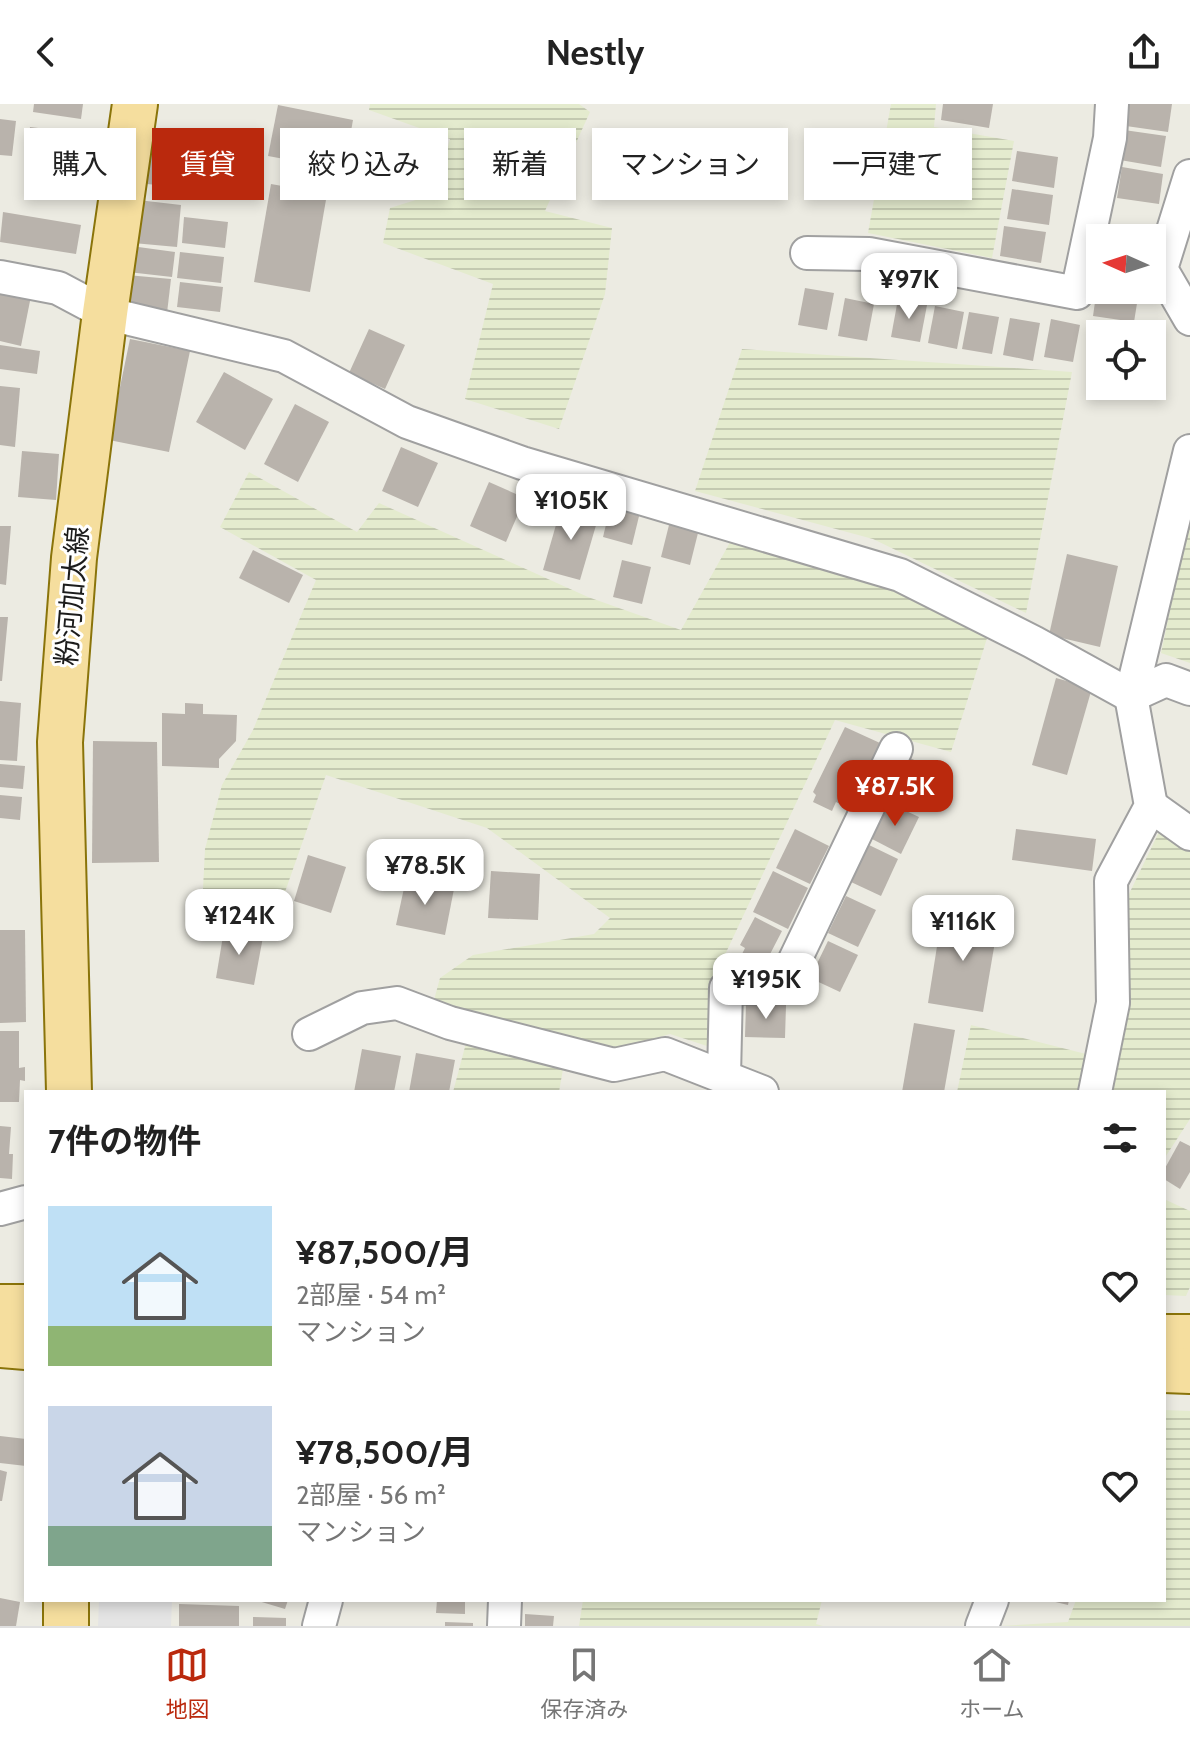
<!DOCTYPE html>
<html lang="ja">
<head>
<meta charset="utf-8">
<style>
	body { margin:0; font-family:Cabin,"Noto Sans JP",sans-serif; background:#f6f6f6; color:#222; height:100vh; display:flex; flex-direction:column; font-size:30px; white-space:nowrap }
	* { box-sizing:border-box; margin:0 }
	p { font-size:26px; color:#767676 }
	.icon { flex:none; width:44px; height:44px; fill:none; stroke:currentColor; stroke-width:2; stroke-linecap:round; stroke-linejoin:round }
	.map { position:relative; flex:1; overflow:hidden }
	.sheet { position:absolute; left:24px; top:986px; width:1142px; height:512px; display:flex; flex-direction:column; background:#fff; border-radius:0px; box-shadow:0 4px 12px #0003 }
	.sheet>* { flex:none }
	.hud { position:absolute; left:24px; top:24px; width:1142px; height:72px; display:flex; gap:16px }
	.needle { width:52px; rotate:273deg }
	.fabs { position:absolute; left:1086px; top:120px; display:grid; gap:16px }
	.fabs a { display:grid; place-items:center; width:80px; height:80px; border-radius:0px; background:#fff; box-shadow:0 4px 12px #0003; font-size:40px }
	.price { position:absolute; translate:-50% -68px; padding:0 18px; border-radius:16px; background:#fff; color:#222; font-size:26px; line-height:52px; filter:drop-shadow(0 2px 4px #0008) }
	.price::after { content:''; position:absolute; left:50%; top:48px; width:24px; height:18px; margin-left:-12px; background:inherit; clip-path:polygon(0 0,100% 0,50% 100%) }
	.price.on { background:#ba290d; color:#fff }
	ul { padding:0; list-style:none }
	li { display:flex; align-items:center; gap:24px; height:200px; padding:0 24px }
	li span { display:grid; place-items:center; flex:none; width:224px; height:160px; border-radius:0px; color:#555 }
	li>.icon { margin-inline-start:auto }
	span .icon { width:96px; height:96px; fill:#fffc; stroke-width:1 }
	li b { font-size:34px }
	h2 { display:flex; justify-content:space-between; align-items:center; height:96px; padding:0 24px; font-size:34px }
	.chip { padding:0 28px; border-radius:0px; background:#fff; box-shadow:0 4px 12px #0003; font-size:28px; line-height:72px }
	.chip.on { background:#ba290d; color:#fff }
	header { display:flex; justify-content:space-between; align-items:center; height:104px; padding:0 24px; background:#fff; font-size:36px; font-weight:600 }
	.menu { display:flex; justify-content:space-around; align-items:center; height:112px; border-top:2px solid #e0e0e0; background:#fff; font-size:22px; color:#767676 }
	.menu a { display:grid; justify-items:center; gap:4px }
	.menu .on { color:#ba290d }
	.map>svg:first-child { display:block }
	.farmland { fill:url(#farmland-rules) }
	.parking { fill:#e4e4e4 }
	.building { fill:#b9b3ac }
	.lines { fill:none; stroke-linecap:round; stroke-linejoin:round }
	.street-casing { stroke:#a0a0a0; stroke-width:36 }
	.primary-casing { stroke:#8a740a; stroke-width:48 }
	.street { stroke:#fff; stroke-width:32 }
	.primary { stroke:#f5de9e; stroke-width:44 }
	.labels { text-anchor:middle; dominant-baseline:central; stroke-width:6; stroke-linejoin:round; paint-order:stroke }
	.street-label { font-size:28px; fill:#1c1c1c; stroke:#fff }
</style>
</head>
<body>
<header><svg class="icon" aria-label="back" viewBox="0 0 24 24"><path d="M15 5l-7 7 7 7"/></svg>Nestly<svg class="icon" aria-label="share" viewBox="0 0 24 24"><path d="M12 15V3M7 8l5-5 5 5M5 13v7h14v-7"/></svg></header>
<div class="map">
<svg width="1190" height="1522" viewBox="0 0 1190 1522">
	<defs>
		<pattern id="farmland-rules" width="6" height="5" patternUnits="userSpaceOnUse" patternTransform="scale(2)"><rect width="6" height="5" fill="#e4ebce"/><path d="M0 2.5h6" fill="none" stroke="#c3c9b0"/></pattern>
	</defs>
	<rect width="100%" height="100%" fill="#ecebe2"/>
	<g class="farmland">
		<path d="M370,0H579L590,8L545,107L612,124L605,190L559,325L465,295L493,180L383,139L390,104L435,90L450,35L369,6Z"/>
		<path d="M891,0H936L934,23L1014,37L992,154L868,129Z"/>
		<path d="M742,245L1072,268L1026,509L873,435L695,387Z"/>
		<path d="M249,368L357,428L379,399L588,493L681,526L733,433L906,485L989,528L951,648L835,616L716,870L707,942L670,930L608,947L434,896L440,874L473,851L594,830L610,814L487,724L326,671L285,788L272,809L247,813L202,805L205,745L222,681L253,626L316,476L220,423Z"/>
		<path d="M1190,411V559L1161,549Z"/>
		<path d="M1160,726L1190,744V1015L1164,1055V988H1111L1129,896L1128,792Z"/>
		<path d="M971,921L1086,950L1078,988H957Z"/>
		<path d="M466,939L563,965L559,988H453Z"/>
		<path d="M1164,1095L1190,1107V1183L1186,1192L1164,1191Z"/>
		<path d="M1164,1306L1190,1307V1522H1000L1068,1518L1076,1496H1164Z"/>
		<path d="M583,1496H822L816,1520L823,1522H579Z"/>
	</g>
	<path class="parking" d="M99,1496H172L171,1522H98Z"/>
	<g class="building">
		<path d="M34,0H83L81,15L33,8Z"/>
		<path d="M943,0H993L989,24L941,16Z"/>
		<path d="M1129,0H1172L1168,28L1126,22Z"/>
		<path d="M278,1L353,16L344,66L268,52Z"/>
		<path d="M0,15L16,17L12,52L0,51Z"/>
		<path d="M30,23L97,31L91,81L24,74Z"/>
		<path d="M1124,26L1166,32L1161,63L1120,56Z"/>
		<path d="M152,38L250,48L245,90L147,80Z"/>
		<path d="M1017,47L1058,53L1054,84L1012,77Z"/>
		<path d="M1122,63L1163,70L1159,100L1117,94Z"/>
		<path d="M271,80L327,90L310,188L254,178Z"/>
		<path d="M1012,85L1053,91L1049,121L1007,115Z"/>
		<path d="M138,96L181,101L177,143L133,139Z"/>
		<path d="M3,108L81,121L76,150L0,138Z"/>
		<path d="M184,113L228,118L225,144L182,139Z"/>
		<path d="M1004,122L1046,128L1041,159L1000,152Z"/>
		<path d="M131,142L175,148L172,173L128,168Z"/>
		<path d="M180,148L224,153L221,179L177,174Z"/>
		<path d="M127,171L171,175L167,209L123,204Z"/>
		<path d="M1098,177L1100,186L1139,187L1134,218L1093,212Z"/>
		<path d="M180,178L223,183L220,208L177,203Z"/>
		<path d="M805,184L834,189L827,226L798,221Z"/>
		<path d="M0,186L31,192L21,242L0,237Z"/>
		<path d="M845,194L874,200L867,237L838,232Z"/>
		<path d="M898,195L927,201L920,238L891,233Z"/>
		<path d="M935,202L964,208L957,245L928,239Z"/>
		<path d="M969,208L999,213L992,250L962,245Z"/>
		<path d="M1010,214L1040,219L1033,257L1003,251Z"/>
		<path d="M1051,215L1080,221L1073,258L1044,253Z"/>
		<path d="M369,225L405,241L385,285L349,269Z"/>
		<path d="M130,235L190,247L169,348L109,336Z"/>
		<path d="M0,241L40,247L37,270L0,265Z"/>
		<path d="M224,268L273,295L245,346L196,318Z"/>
		<path d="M0,282L20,284L15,343L0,341Z"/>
		<path d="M295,300L329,318L298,378L264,360Z"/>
		<path d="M401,343L438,359L418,403L382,387Z"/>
		<path d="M22,347L59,350L56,396L18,393Z"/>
		<path d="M489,378L525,394L506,438L470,422Z"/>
		<path d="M612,396L641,404L632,441L603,433Z"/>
		<path d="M562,400L599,411L580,476L543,466Z"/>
		<path d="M670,417L699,425L690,461L661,453Z"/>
		<path d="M0,422H11L6,481L0,480Z"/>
		<path d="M253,446L303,471L289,499L239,474Z"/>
		<path d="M1067,450L1118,462L1100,543L1049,531Z"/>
		<path d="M622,456L651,463L642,500L613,493Z"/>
		<path d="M0,513H8L2,577H0Z"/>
		<path d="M1056,574L1092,584L1067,671L1032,661Z"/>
		<path d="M0,597L21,599L17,657L0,656Z"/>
		<path d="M185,599L203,600V610L237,611L236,637L219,655V664L162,662V609L185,610Z"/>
		<path d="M845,623L880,639L848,704L836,698L832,707L813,698L816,691L813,688Z"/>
		<path d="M93,637L157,638L159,758L92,759Z"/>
		<path d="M908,653L937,667L920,704L890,689Z"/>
		<path d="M0,660L25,662L23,685L0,683Z"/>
		<path d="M0,691L22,693L20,716L0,714Z"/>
		<path d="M889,699L919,713L901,750L872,735Z"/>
		<path d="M795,725L829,742L810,780L776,764Z"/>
		<path d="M1016,725L1096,735L1092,767L1012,756Z"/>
		<path d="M869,741L898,755L881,792L851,778Z"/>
		<path d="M308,751L346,763L331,809L294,797Z"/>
		<path d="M491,767L540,770L538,816L488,814Z"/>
		<path d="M773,767L808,784L788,825L753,808Z"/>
		<path d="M406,775L454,785L445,831L396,821Z"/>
		<path d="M846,792L876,806L858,843L828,829Z"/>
		<path d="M942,811L998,820L983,908L928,899Z"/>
		<path d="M755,813L782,827L768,854L762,851L758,859L742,850L745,844L740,841Z"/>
		<path d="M0,826H25L26,918L0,919Z"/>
		<path d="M224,826L263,833L254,881L216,874Z"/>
		<path d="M828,837L858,851L840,888L810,874Z"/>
		<path d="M746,900L786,901L785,934L745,933Z"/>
		<path d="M914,919L955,926L944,988H902Z"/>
		<path d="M0,927H19V964L25,963V977L20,976L19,998H0Z"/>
		<path d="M362,945L401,952L394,988H354Z"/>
		<path d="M416,949L455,956L449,988H409Z"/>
		<path d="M0,1022L11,1023L9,1050H13L12,1075L0,1074Z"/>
		<path d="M1180,1037L1190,1042V1068L1180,1085L1164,1075V1066Z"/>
		<path d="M0,1332L26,1335V1362L0,1359Z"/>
		<path d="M0,1366L7,1368L2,1397H0Z"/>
		<path d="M0,1494L20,1498L16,1522H0Z"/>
		<path d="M255,1496H288L285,1505Z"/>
		<path d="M437,1496H465V1510L436,1509Z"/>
		<path d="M1047,1496H1069L1068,1501Z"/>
		<path d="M179,1500L239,1502V1522H179Z"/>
		<path d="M525,1510L554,1512L553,1522H525Z"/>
		<path d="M253,1513L286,1514V1522H253Z"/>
		<path d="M445,1518L473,1519V1522H445Z"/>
	</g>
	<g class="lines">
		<defs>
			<g id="street">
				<path d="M1190,72L1161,165L1190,215"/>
				<path d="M807,149L869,150L1077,189L1110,34L1112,0"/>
				<path d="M0,173L58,184L105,209L284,252L407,318L522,359L900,471L1033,538L1131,592"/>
				<path d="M1131,592L1166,576L1190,585"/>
				<path d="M1151,702L1190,730"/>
				<path d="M309,930L362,904L397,899L450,919L614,961L665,950L762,988"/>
				<path d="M724,973L726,884L782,883L896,645"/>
				<path d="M1095,988L1113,899L1111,777L1151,702L1131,592L1190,347"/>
				<path d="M0,1105L26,1098"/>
				<path d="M319,1522L326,1496"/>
				<path d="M504,1522L505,1496"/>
				<path d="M982,1522L992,1496"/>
			</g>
			<g id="primary">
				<path d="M69,988L60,638L74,454L105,209L135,0"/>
				<path d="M0,1203H26"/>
				<path d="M1164,1233H1190"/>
				<path d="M0,1241L26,1243"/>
				<path d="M1164,1266L1190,1267"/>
				<path d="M66,1522V1496"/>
			</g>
		</defs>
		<use href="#street" class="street-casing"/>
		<use href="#primary" class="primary-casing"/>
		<use href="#street" class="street"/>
		<use href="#primary" class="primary"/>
	</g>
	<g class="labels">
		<g class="street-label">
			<text transform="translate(72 492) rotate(-85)">粉河加太線</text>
		</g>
	</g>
</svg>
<div class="fabs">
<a><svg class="needle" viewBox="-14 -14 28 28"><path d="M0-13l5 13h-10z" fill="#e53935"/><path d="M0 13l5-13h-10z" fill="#767676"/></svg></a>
<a><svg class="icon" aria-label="locate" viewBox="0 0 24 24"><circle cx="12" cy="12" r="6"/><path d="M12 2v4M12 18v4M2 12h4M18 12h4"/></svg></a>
</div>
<b class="price" style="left:909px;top:217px">¥97K</b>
<b class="price" style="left:571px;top:438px">¥105K</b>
<b class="price on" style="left:895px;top:724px">¥87.5K</b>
<b class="price" style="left:425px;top:803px">¥78.5K</b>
<b class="price" style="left:239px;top:853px">¥124K</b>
<b class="price" style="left:963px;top:859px">¥116K</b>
<b class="price" style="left:766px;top:917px">¥195K</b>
<div class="hud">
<a class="chip">購入</a>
<a class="chip on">賃貸</a>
<a class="chip">絞り込み</a>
<a class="chip">新着</a>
<a class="chip">マンション</a>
<a class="chip">一戸建て</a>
</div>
<section class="sheet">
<h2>7件の物件<svg class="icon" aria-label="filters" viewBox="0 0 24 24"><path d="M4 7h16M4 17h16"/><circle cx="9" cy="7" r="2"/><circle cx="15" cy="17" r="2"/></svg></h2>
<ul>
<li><span style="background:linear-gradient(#bfe0f5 75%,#8fb573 0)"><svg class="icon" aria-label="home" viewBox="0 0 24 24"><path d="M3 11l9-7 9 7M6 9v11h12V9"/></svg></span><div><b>¥87,500/月</b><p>2部屋 · 54 m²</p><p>マンション</p></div><svg class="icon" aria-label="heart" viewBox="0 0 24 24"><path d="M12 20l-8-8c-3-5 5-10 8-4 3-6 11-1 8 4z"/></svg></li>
<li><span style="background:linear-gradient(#c9d6e8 75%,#7fa58c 0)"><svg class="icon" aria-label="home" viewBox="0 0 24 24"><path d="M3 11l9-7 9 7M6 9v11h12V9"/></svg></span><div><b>¥78,500/月</b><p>2部屋 · 56 m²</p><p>マンション</p></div><svg class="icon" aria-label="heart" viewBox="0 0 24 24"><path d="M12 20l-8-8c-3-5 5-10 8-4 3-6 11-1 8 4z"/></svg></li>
</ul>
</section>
</div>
<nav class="menu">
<a class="on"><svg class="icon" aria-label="map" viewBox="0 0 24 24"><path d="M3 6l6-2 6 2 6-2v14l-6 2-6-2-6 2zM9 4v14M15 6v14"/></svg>地図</a>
<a><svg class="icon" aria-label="saved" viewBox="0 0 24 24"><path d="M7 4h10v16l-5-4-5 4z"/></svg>保存済み</a>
<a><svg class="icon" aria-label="home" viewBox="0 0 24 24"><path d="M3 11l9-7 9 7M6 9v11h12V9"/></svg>ホーム</a>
</nav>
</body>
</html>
